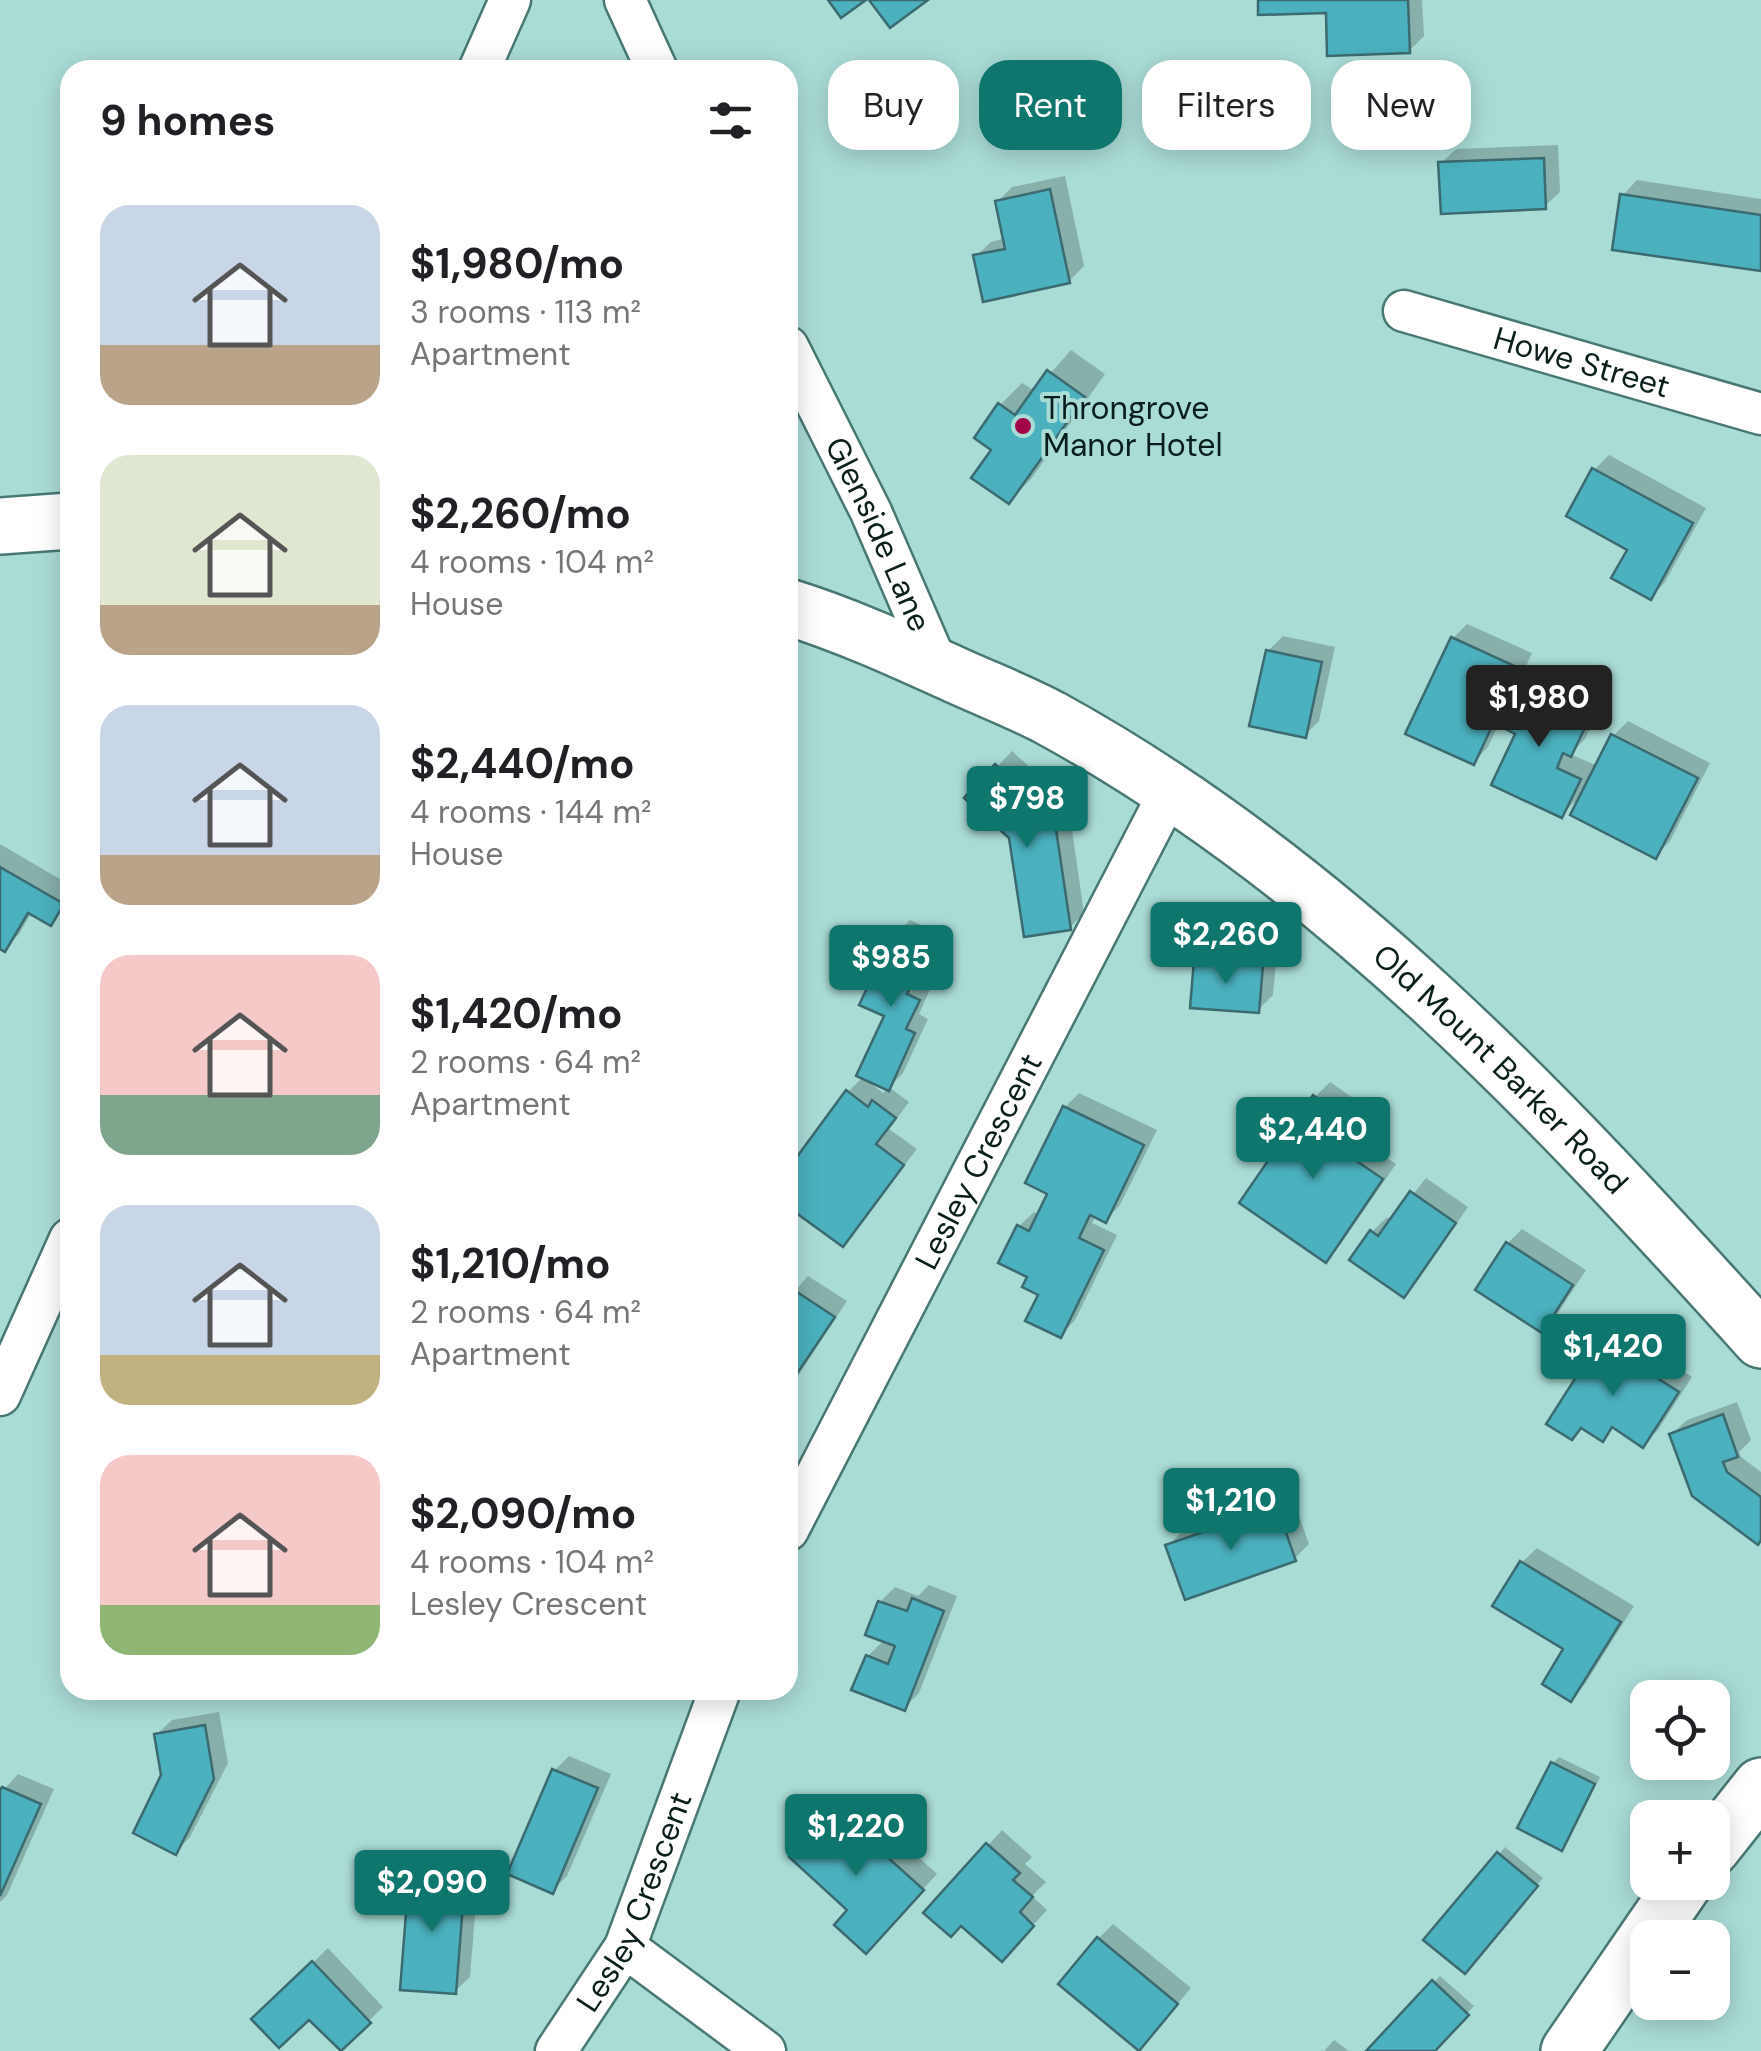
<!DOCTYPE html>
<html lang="en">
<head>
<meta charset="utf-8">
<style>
	body { margin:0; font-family:"DM Sans",sans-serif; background:#f2f2f2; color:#202124; height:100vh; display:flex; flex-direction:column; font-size:38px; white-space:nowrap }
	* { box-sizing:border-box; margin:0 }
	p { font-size:32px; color:#757577 }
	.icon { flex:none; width:55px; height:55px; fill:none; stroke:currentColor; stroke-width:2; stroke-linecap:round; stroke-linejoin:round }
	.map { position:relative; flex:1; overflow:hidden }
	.panel { position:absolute; left:60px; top:60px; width:738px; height:1640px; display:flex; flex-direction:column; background:#fff; border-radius:30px; box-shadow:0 5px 25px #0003 }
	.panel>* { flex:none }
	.guide { position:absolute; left:828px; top:60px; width:782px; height:90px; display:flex; gap:20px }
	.tools { position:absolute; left:1630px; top:1680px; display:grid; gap:20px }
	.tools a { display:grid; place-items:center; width:100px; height:100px; border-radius:20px; background:#fff; box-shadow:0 5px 25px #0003; font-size:50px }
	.price { position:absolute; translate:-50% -85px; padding:0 22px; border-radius:10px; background:#0f766e; color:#fff; font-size:32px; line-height:65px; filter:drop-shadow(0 2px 5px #0008) }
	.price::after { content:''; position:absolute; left:50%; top:60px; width:30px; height:22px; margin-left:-15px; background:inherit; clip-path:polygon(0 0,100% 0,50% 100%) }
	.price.current { background:#222; color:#fff }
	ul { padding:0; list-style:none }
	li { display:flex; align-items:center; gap:30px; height:250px; padding:0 40px }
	li span { display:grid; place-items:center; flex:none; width:280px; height:200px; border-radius:30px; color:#555 }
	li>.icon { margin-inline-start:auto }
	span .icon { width:120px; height:120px; fill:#fffc; stroke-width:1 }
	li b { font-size:42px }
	h2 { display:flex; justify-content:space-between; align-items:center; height:120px; padding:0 40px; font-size:42px }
	.tag { padding:0 35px; border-radius:30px; background:#fff; box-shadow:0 5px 25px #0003; font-size:35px; line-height:90px }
	.tag.current { background:#0f766e; color:#fff }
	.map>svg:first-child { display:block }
	.shadow { fill:#0003; fill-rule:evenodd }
	.building { fill:#4bb1be; stroke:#3b6b71; stroke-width:2.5 }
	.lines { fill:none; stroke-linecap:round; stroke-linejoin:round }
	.street-casing { stroke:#487872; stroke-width:45 }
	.secondary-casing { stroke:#487872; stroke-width:60 }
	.street { stroke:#fff; stroke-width:40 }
	.secondary { stroke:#fff; stroke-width:55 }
	.poi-dot { fill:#a00446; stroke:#aadcd6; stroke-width:4 }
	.labels { text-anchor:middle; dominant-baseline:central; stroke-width:8; stroke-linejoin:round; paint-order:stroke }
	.street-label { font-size:32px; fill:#091d1b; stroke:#aadcd6 }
	.poi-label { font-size:32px; fill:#091d1b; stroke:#aadcd6; text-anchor:start }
</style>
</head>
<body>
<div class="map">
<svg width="1761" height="2051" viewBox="0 0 1761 2051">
	<rect width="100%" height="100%" fill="#aadcd6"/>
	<g class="shadow">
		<path d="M1260,0H1422L1424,36L1409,51L1328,10Z"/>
		<path d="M1558,145L1560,192L1545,206L1441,163L1456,149Z"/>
		<path d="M1065,176L1084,266L1069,281L976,256L991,242L1005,238L997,202L1012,187Z"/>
		<path d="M1637,180L1761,199V268L1623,195Z"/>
		<path d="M1071,350L1105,374L1031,479L1009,501L994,449L1000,405L1022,383L1035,391Z"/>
		<path d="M1609,455L1706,508L1665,582L1651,597L1594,470Z"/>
		<path d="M1467,624L1532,653L1518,684L1532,670L1602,704L1585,739L1570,754L1598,766L1613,736L1628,721L1710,763L1670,841L1655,856L1582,795L1561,815L1518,733L1499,723L1488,747L1474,762L1453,638Z"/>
		<path d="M1283,636L1335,647L1319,721L1305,735L1268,651Z"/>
		<path d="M1012,751L1068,802L1084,913L1069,928L1011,837L968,798Z"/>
		<path d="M0,844L70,885V901L51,923L32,912L19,934L5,949L0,946Z"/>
		<path d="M910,920L941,934L920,979L932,985L919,1014L928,1019L903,1073L889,1087L909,1102L889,1129L917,1149L842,1244L788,1204V1173L848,1092L864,1076L887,1015L895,935ZM865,1079L889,1088L883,1093Z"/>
		<path d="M1211,946L1277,951L1273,995L1258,1010L1196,961Z"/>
		<path d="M1330,1082L1369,1109L1352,1134L1396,1164L1340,1245L1326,1259L1315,1097Z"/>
		<path d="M1079,1093L1157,1130L1120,1205L1106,1220L1096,1215L1092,1223L1117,1235L1075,1320L1061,1335L1030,1276L1019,1226L1034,1212L1039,1215L1050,1192L1065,1107Z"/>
		<path d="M1426,1178L1468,1207L1418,1280L1403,1294L1372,1232L1387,1217L1392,1221Z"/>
		<path d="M1522,1229L1586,1270L1556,1316L1542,1330L1508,1243Z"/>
		<path d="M808,1276L847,1301L788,1391V1299Z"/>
		<path d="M1616,1328L1692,1377L1658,1430L1643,1444L1615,1426L1602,1439L1583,1426L1572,1437L1549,1423L1601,1342Z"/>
		<path d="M1737,1402L1751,1440L1739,1452L1741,1457L1761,1472V1538L1672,1434L1687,1420Z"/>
		<path d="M1291,1494L1309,1544L1294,1559L1168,1545L1183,1531Z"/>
		<path d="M1537,1548L1634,1606L1585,1684L1571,1699L1566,1648L1496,1605L1522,1562Z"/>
		<path d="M929,1585L957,1596L919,1693L904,1708L868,1656L885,1639L880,1602L895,1587L918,1596Z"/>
		<path d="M219,1712L228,1763L190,1837L176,1852L157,1734L172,1720Z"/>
		<path d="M569,1756L611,1774L567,1876L552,1891L554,1771Z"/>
		<path d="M1559,1757L1600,1777L1568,1841L1562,1848L1553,1763Z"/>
		<path d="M18,1774L54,1789L7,1895L0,1902V1794Z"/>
		<path d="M849,1795L937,1874L880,1936L792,1857Z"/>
		<path d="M1002,1830L1032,1857L1025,1864L1046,1882L1032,1896L1047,1910L1016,1944L927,1913Z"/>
		<path d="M1505,1847L1543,1878L1471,1964L1427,1940Z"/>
		<path d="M426,1861L479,1865L470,1977L455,1991L412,1876Z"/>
		<path d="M1113,1924L1191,1988L1153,2033L1098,1939Z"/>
		<path d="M328,1948L383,2007L340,2049L309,2016L255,2019Z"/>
		<path d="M1440,1976L1474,2006L1432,2051H1370Z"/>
		<path d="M1334,2040L1349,2051H1324Z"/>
	</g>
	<g class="building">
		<path d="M828,0H866L841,18Z"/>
		<path d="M869,0H928L890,28Z"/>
		<path d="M1258,0H1408L1410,53L1327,56L1326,13L1258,15Z"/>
		<path d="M1544,158L1546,209L1441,214L1438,162Z"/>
		<path d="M1050,189L1070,283L983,302L973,255L1005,249L995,201Z"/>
		<path d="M1620,194L1761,215V271L1612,250Z"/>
		<path d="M1047,370L1085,397L1009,504L971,478L991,450L974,438L998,403L1015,415Z"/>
		<path d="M1592,468L1693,523L1651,600L1611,578L1627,550L1566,516Z"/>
		<path d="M1451,637L1519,668L1474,765L1405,734Z"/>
		<path d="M1266,650L1322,662L1306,738L1249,726Z"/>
		<path d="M1515,683L1589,719L1571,757L1563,753L1557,768L1581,779L1562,818L1491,785L1515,734L1496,724Z"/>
		<path d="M1611,734L1698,778L1656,859L1570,815Z"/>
		<path d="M995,764L1054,816L1071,930L1024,937L1009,838L964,798Z"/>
		<path d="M0,867L64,904L51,926L28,913L5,952L0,949Z"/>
		<path d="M893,933L928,949L907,994L920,1000L906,1029L915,1033L889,1091L856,1076L884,1016L859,1005Z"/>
		<path d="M1194,960L1263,965L1259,1013L1190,1008Z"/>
		<path d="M846,1090L868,1107L872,1100L896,1118L876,1144L904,1165L843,1247L788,1207V1169Z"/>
		<path d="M1313,1095L1356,1125L1339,1149L1383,1179L1326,1263L1239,1203Z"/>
		<path d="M1063,1106L1144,1145L1106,1223L1090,1215L1079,1238L1104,1250L1061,1338L1025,1321L1038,1295L1022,1287L1027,1277L998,1263L1017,1225L1029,1231L1047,1194L1025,1183Z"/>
		<path d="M1410,1191L1456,1223L1404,1298L1349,1260L1370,1230L1378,1236Z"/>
		<path d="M1506,1242L1573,1285L1542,1333L1475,1290Z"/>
		<path d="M791,1288L835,1317L788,1387V1294Z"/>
		<path d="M1599,1341L1679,1392L1643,1448L1612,1427L1603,1442L1581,1428L1572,1440L1546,1424Z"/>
		<path d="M1723,1414L1738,1457L1723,1462L1727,1472L1761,1497V1540L1758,1545L1692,1496L1669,1434Z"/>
		<path d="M1277,1507L1296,1561L1185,1600L1165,1545Z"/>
		<path d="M1520,1561L1621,1622L1571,1702L1542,1684L1563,1649L1492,1606Z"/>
		<path d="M912,1598L944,1611L905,1711L851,1690L866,1655L888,1664L895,1646L865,1635L878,1601L907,1611Z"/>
		<path d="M205,1725L214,1779L176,1855L133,1833L161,1775L154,1734Z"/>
		<path d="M1551,1762L1595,1784L1562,1851L1517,1828Z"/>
		<path d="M552,1769L598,1788L553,1894L507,1874Z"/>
		<path d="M2,1787L41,1804L0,1896V1790Z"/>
		<path d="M833,1808L924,1890L866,1954L834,1925L847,1910L789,1857Z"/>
		<path d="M986,1843L1020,1873L1013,1880L1033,1897L1020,1912L1034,1926L1002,1962L961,1926L951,1937L923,1913Z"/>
		<path d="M1497,1852L1538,1886L1465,1974L1423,1940Z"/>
		<path d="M409,1875L465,1879L456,1994L400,1990Z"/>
		<path d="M1097,1937L1178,2004L1139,2051L1058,1984Z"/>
		<path d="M312,1961L371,2023L341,2051L309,2020L279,2048L251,2019Z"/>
		<path d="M1432,1980L1469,2015L1435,2051H1366Z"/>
	</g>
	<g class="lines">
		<defs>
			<g id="street">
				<path d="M625,0L657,70"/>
				<path d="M479,70L510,0"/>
				<path id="s1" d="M1404,311L1761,414"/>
				<path id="s2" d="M788,347L871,512L938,667"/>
				<path d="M0,1395L70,1239"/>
				<path id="s3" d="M788,1530L1170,791"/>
				<path d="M625,1947L765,2051"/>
				<path id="s4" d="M556,2051L625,1947L720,1690"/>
			</g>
			<g id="secondary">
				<path d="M0,526L70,521"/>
				<path id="s5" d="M788,607C843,624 896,648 949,672C983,688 1019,701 1052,719C1331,872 1551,1107 1761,1340"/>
				<path d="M1712,1848L1761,1786"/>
				<path d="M1569,2051L1685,1882"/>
			</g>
		</defs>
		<use href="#street" class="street-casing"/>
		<use href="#secondary" class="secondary-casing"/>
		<use href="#street" class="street"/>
		<use href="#secondary" class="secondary"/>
	</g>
	<circle class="poi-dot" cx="1023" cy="426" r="10"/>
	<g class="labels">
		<g class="street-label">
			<text stroke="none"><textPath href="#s1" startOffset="185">Howe Street</textPath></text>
			<text stroke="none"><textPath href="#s2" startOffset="208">Glenside Lane</textPath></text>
			<text stroke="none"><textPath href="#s5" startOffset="858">Old Mount Barker Road</textPath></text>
			<text stroke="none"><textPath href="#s3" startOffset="415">Lesley Crescent</textPath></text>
			<text stroke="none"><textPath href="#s4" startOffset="170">Lesley Crescent</textPath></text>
		</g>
		<g class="poi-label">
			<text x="1043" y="408">Throngrove<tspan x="1043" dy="37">Manor Hotel</tspan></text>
		</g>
	</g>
</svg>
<div class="tools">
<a><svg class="icon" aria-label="locate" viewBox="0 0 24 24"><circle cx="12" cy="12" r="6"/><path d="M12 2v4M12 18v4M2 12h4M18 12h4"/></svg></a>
<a>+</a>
<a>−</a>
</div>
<b class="price current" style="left:1539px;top:750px">$1,980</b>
<b class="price" style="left:1027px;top:851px">$798</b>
<b class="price" style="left:1226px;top:987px">$2,260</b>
<b class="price" style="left:891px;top:1010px">$985</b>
<b class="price" style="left:1313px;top:1182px">$2,440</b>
<b class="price" style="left:1613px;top:1399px">$1,420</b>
<b class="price" style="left:1231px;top:1553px">$1,210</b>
<b class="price" style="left:856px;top:1879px">$1,220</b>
<b class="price" style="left:432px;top:1935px">$2,090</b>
<div class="guide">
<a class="tag">Buy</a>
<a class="tag current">Rent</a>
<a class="tag">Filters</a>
<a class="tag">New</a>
</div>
<section class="panel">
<h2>9 homes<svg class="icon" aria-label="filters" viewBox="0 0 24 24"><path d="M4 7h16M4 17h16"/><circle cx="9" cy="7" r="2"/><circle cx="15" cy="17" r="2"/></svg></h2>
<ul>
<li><span style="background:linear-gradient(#c9d6e8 70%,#b9a48a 0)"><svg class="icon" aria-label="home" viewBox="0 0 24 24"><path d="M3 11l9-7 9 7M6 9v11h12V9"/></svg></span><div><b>$1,980/mo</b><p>3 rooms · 113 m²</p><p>Apartment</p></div></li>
<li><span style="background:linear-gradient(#dfe7d0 75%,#b9a48a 0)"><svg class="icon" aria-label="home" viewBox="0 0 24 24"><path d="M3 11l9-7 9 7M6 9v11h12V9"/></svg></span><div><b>$2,260/mo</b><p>4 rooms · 104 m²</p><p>House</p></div></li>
<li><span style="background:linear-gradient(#c9d6e8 75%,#b9a48a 0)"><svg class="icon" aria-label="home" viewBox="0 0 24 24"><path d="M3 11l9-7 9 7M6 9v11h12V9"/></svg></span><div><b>$2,440/mo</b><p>4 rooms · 144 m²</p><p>House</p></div></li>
<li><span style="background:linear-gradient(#f6c9c9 70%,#7fa58c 0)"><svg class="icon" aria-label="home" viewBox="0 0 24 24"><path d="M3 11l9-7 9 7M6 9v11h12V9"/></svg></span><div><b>$1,420/mo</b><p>2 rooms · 64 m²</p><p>Apartment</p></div></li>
<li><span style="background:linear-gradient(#c9d6e8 75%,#c2b280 0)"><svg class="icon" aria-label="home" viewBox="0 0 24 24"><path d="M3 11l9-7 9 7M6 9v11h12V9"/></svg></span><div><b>$1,210/mo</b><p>2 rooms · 64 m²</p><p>Apartment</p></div></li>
<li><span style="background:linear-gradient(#f6c9c9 75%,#8fb573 0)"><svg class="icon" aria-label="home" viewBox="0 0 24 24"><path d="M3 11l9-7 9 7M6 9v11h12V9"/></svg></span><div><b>$2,090/mo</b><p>4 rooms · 104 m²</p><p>Lesley Crescent</p></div></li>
</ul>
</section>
</div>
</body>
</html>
